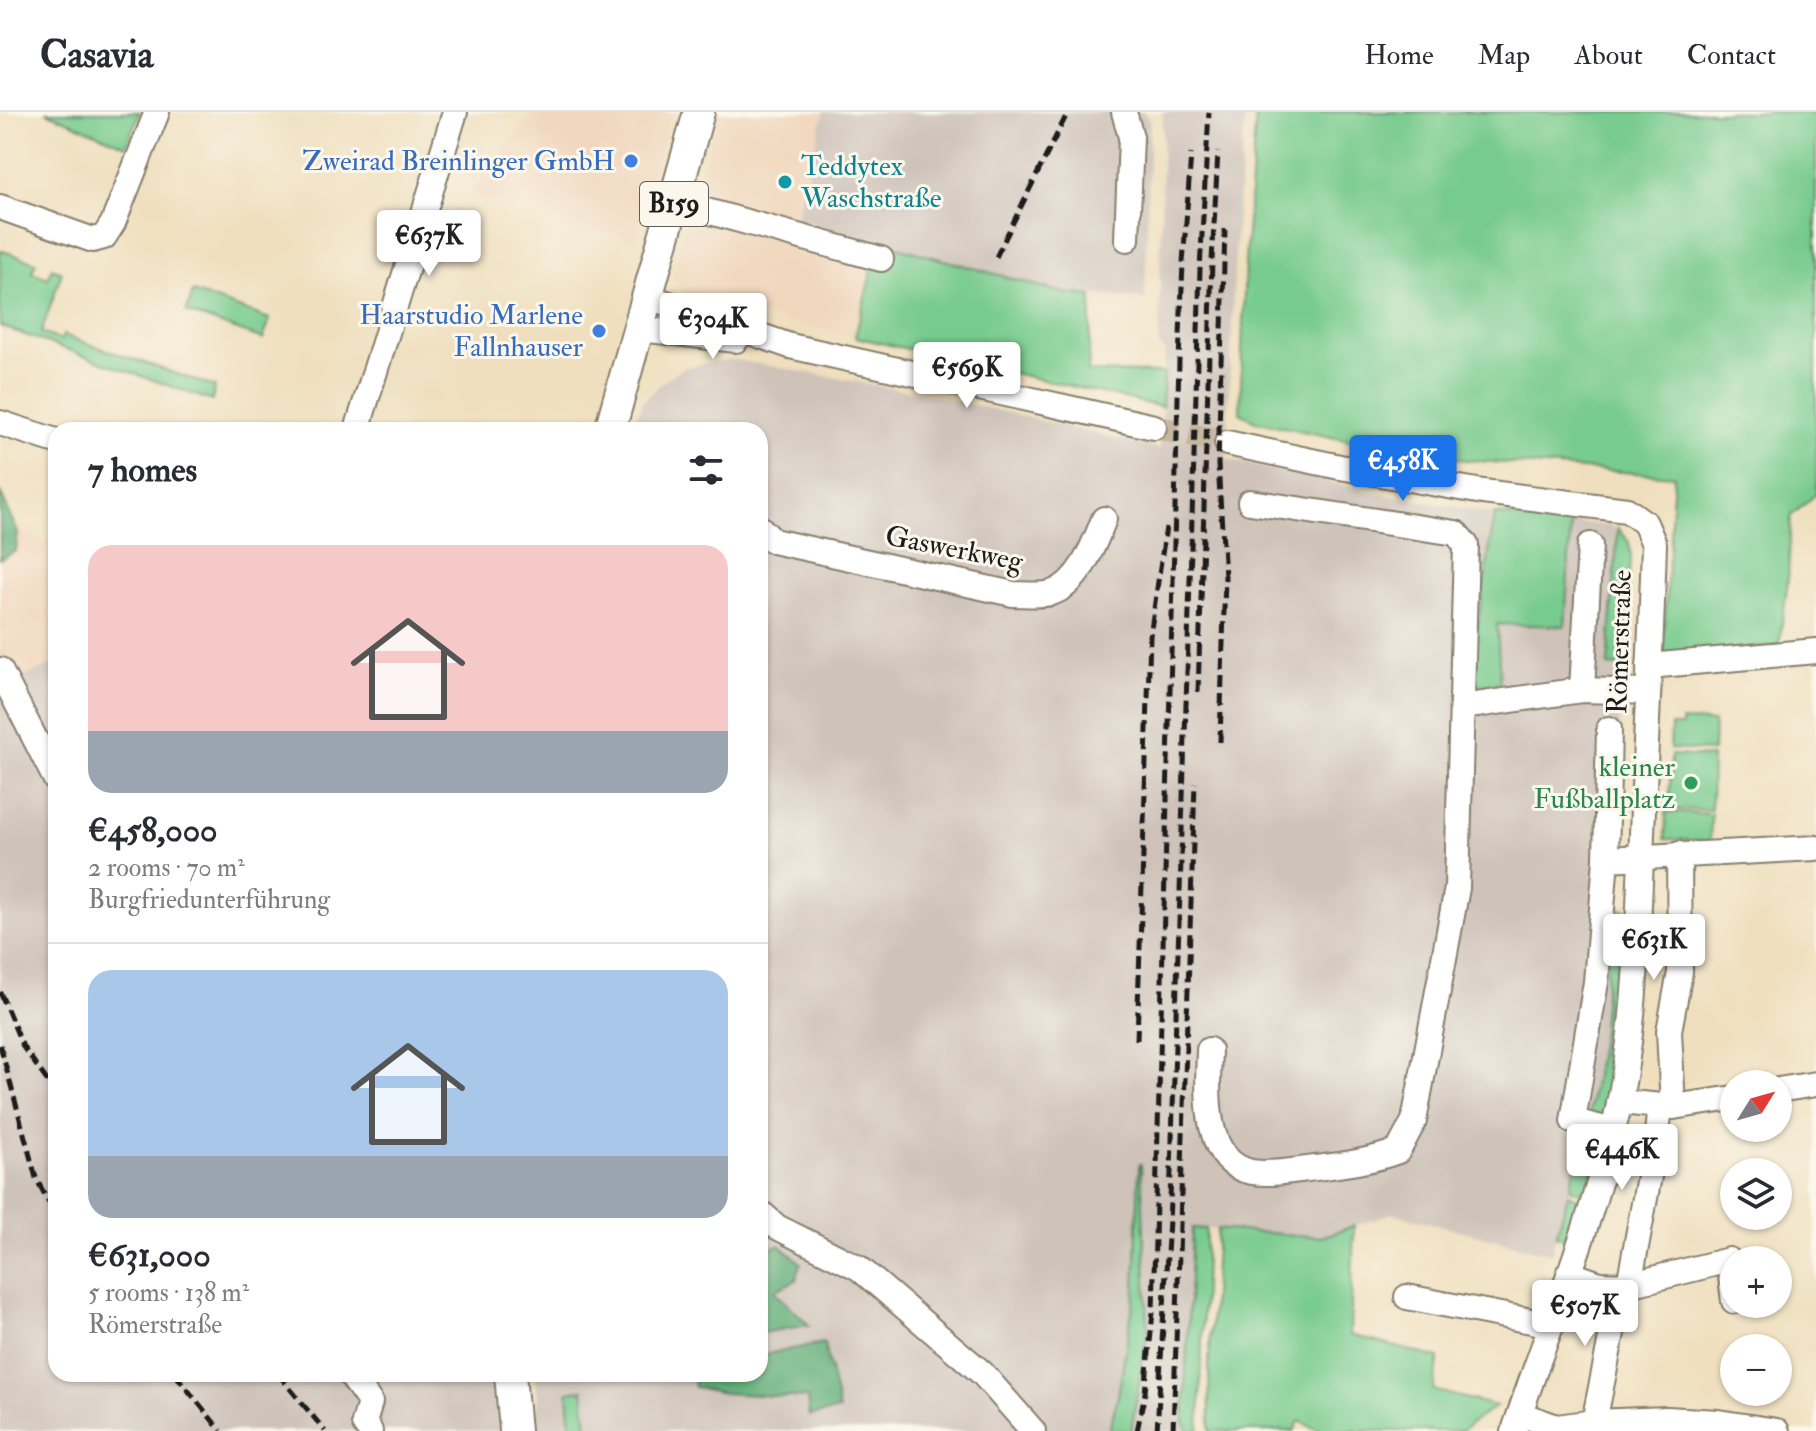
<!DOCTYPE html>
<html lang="en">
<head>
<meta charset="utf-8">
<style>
	body { margin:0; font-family:"IM FELL Double Pica",serif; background:#f2f2f3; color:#2b2b33; height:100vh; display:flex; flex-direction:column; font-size:30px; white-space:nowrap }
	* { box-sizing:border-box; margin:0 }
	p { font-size:26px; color:#7c7c81 }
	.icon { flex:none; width:44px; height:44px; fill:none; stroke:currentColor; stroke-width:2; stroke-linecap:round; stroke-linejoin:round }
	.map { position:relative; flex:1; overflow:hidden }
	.sheet { position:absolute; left:48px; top:310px; width:720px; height:960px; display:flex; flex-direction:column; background:#fff; border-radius:24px; box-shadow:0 2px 6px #0004 }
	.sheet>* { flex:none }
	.needle { width:52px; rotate:53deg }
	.fabs { position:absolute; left:1720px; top:958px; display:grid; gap:16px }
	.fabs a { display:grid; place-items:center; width:72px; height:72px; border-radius:50%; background:#fff; box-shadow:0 2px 6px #0004; font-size:40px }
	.price { position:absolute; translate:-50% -68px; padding:0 18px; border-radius:8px; background:#fff; color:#222; font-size:26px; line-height:52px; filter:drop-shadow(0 2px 4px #0008) }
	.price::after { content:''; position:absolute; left:50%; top:48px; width:24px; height:18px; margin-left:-12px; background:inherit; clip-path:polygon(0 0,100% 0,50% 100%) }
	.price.current { background:#1a73e8; color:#fff }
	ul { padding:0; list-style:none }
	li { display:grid; align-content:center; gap:16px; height:424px; padding:0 40px }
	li+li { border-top:2px solid #e1e1e2 }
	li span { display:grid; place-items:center; height:248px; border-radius:24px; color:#555 }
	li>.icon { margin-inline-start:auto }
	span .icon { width:144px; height:144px; fill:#fffc; stroke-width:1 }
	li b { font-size:34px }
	h2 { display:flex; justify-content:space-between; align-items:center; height:96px; padding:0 40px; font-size:34px }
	header { display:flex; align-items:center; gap:48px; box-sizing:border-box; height:112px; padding:0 40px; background:#fff; border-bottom:2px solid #e1e1e2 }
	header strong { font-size:38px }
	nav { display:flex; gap:44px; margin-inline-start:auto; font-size:28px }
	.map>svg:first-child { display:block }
	.built { fill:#f0d6bc }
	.industrial { fill:#cec2b9 }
	.green { fill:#78cb8e; stroke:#4a7455; stroke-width:2 }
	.forest { fill:#62af79; stroke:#3f664a; stroke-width:2 }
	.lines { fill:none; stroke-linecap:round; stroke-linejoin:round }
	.minor-tunnel { stroke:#c5b89e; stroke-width:24; stroke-dasharray:24 12; stroke-linecap:butt }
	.minor-casing { stroke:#867e6d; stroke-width:28 }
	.major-casing { stroke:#867e6d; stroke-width:34 }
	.minor { stroke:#fff; stroke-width:24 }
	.major { stroke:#fff; stroke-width:30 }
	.rail { stroke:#1c1c1c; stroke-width:5; stroke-dasharray:12 6; stroke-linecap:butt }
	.shop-dot { fill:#3f7fe0; stroke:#fbf7ec; stroke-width:3 }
	.culture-dot { fill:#0f9aa8; stroke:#fbf7ec; stroke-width:3 }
	.leisure-dot { fill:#2e9e5b; stroke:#fbf7ec; stroke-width:3 }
	.labels { text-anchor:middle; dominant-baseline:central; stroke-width:6; stroke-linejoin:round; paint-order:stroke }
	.shield { fill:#fbf7ec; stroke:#5f5e5a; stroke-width:2 }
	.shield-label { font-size:26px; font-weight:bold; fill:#1c1c1c }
	.shop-label { font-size:28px; fill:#366cbe; stroke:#fbf7ec; text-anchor:end }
	.culture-label { font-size:28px; fill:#0d838f; stroke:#fbf7ec; text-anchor:start }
	.street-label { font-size:28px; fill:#1c1c1c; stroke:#fbf7ec }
	.leisure-label { font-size:28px; fill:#27864d; stroke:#fbf7ec; text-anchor:end }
</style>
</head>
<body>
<header>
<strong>Casavia</strong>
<nav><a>Home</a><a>Map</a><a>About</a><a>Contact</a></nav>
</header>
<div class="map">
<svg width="1816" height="1319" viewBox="0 0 1816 1319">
	<rect width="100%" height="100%" fill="#fbf7ec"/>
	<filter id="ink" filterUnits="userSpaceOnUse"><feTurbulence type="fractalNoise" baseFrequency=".0125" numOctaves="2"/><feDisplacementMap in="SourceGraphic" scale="16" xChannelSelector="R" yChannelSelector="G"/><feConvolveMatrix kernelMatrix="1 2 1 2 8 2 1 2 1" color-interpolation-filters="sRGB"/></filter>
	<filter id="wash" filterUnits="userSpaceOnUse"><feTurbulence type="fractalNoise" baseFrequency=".006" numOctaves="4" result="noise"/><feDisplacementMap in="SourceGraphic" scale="32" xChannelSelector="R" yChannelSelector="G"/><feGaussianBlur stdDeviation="1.8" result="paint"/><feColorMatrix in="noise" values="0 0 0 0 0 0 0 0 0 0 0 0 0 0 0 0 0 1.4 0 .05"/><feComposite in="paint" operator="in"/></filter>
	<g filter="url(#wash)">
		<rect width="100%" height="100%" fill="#efdfbe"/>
		<g class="built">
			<path d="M534,0H672L636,129L470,82Z"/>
			<path d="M717,0H824L796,107L879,130L855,225L697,187L685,181L677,172L674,161L686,111L693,107L752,122L759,99L703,85L696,79Z"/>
			<path d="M18,420L56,432V551L16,570L0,537V447L16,439Z"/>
		</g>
		<g class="industrial">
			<path d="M824,0H1143L1150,9L1145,187L1064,181L796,107Z"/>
			<path d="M1163,0H1245L1236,119L1226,347L1377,381L1495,402L1612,414L1625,422L1629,430L1631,443L1620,593V649L1612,795L1602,919L1585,1020L1551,1142L1393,1101L1321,1125L1192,1116L1188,1319H534L538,1286L535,1262H693L694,1275L724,1281L808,1286L809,1304L824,1231L760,1243V1221L808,1213L774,1178L780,1134L760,1140V318H631L642,291L660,272L683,256L731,247L942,285L1160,337L1165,238L1159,233Z"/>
			<path d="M0,537L16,569L56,551V1262H492L499,1319H0Z"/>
		</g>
		<g class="green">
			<path d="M46,0H140L126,34Z"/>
			<path d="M1256,0H1816V382L1791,404L1788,469L1779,533L1662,546L1674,364L1465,348L1397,339L1255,309L1240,301L1245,149Z"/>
			<path d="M879,130L1064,181L1092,184L1088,260L1164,261L1162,295L855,225Z"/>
			<path d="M0,138L36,150L32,160L48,166L52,156L62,160L41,221L61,228L63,223L215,275L212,289L0,214Z"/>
			<path d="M193,180L270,207L263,227L186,200Z"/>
			<path d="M1495,402L1571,410L1565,514L1497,512L1500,570L1468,576Z"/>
			<path d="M1618,416L1629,430L1631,443L1623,555L1608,554Z"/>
			<path d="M1682,609L1714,610L1713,639L1670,637L1671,614H1682Z"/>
			<path d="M1671,643L1712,645L1711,698L1669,697Z"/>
			<path d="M1666,700L1711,702L1710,729L1665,727Z"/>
			<path d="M1612,795L1625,798L1631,808L1623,904L1608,1000L1601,1003L1589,1001L1602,919Z"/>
			<path d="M1585,1020L1598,1026L1600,1035L1587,1079L1582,1080L1570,1076Z"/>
			<path d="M1139,1052H1141L1148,1216L1131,1319H1109L1118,1284L1135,1181Z"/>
			<path d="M1568,1082L1585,1089L1573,1126L1567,1127L1556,1124Z"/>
			<path d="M1354,1114L1350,1223L1439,1246L1433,1278L1496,1294L1461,1319H1320L1299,1309L1294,1319H1210L1209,1250L1217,1117L1321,1125Z"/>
			<path d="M1192,1116L1206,1117L1199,1319H1188L1184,1309Z"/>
			<path d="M583,1278L587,1319H571L568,1280Z"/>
		</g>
		<g class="forest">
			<path d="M0,380L18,420L16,439L0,447Z"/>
			<path d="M780,1133L801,1151L796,1168L774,1179L809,1213L760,1221V1140Z"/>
			<path d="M824,1231L839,1298L809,1304L807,1286L724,1281L694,1275L693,1262H760V1243Z"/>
		</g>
	</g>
	<g filter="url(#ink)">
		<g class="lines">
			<path class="minor-tunnel" d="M1154,315L1227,331"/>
			<defs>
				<g id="minor">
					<path d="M1124,0L1131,25L1127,127"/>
					<path d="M674,90L881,147"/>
					<path d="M0,95L93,128L104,125L113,111L157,0"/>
					<path d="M649,185L790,234L1154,315"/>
					<path d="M640,217L736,228"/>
					<path d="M0,311L56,329"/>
					<path d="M357,318L455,0"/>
					<path d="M1227,331L1340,355L1483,380L1627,398L1645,411L1654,432C1651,537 1645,642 1641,747C1637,838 1635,930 1613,1019C1588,1122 1547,1219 1514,1319"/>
					<path d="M760,416L773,429L1013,482C1025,482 1040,484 1051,481C1080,472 1094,432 1104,407"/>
					<path d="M1649,554L1816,539"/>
					<path d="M0,558L56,668"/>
					<path d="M1582,578L1590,433"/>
					<path d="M1462,595L1582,578L1648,580"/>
					<path d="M1609,617L1606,747L1816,736"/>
					<path d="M1606,747L1596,870L1573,1009L1613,1019"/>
					<path d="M1209,938C1208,976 1201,1051 1252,1060C1271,1063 1290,1059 1308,1057C1339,1053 1368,1050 1398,1039L1414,1009L1457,776L1466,433L1456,421L1250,390"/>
					<path d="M1778,978L1816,972"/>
					<path d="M1619,990L1673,995L1734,986"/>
					<path d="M1673,995L1669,919L1680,860L1679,742"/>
					<path d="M760,1100L777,1115L859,1156L982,1261L1033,1319"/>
					<path d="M1571,1162L1600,1172L1629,1173L1729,1148L1734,1189"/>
					<path d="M1629,1173L1657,1021L1660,994"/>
					<path d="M1407,1185L1552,1213"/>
					<path d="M350,1262L370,1290L364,1311L370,1319"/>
					<path d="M1520,1302L1557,1315L1594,1310L1667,1307L1718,1310L1777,1319"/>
					<path d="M1594,1310L1622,1172"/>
				</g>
				<g id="major">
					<path d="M610,318L699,0"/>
					<path d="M510,1262L515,1319"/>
				</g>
			</defs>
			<use href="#minor" class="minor-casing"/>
			<use href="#major" class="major-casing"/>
			<use href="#minor" class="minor"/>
			<use href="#major" class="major"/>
			<g class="rail">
				<path d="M996,145L1068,0"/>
				<path d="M1198,580L1212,149L1218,40"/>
				<path d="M1220,630L1225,465L1218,352L1225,117"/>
				<path d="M0,880L23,935L56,981"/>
				<path d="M1137,928L1150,524L1166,415"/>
				<path d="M0,933L36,1066L56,1104"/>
				<path d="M175,1262L221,1319"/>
				<path d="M278,1262L325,1319"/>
				<path d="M1137,1319L1145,1281L1153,1200L1179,249L1183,151L1191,42"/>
				<path d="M1157,1319L1170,1090L1200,157L1209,0"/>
				<path d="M1173,1319L1195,671"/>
			</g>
		</g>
	</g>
	<g class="shop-dot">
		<circle cx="631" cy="49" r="8"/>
		<circle cx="599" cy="219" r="8"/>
	</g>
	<circle class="culture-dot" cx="785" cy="70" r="8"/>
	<circle class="leisure-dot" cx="1691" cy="671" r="8"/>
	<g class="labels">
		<rect class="shield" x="640" y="70" width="68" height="44" rx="6"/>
		<g class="shield-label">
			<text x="674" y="92">B159</text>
		</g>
		<g class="shop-label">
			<text x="615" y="49">Zweirad Breinlinger GmbH</text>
			<text x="583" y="203">Haarstudio Marlene<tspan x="583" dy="32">Fallnhauser</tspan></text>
		</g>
		<g class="culture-label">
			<text x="801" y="54">Teddytex<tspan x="801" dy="32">Waschstraße</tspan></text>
		</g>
		<g class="street-label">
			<text transform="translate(954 437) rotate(11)">Gaswerkweg</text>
			<text transform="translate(1620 530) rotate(-88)">Römerstraße</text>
		</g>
		<g class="leisure-label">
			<text x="1675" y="655">kleiner<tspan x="1675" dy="32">Fußballplatz</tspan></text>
		</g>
	</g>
</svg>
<div class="fabs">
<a><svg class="needle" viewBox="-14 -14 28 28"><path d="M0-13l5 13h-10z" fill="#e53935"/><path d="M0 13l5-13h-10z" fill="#7c7c81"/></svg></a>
<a><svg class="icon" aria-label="layers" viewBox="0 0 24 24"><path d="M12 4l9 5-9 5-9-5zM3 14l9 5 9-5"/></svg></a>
<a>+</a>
<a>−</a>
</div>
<b class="price" style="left:429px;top:166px">€637K</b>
<b class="price" style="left:713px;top:249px">€304K</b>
<b class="price" style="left:967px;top:298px">€569K</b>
<b class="price current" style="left:1403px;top:391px">€458K</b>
<b class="price" style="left:1654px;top:870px">€631K</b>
<b class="price" style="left:1622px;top:1080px">€446K</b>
<b class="price" style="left:1585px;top:1236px">€507K</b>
<section class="sheet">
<h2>7 homes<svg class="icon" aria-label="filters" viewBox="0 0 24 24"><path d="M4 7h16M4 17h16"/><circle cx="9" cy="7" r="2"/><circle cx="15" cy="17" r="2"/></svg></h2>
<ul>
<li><span style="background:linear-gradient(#f6c9c9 75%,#9aa5b1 0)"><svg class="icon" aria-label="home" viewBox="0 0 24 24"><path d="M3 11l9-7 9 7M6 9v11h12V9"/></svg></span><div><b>€458,000</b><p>2 rooms · 70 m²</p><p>Burgfriedunterführung</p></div></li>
<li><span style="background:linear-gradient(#a9c7e8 75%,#9aa5b1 0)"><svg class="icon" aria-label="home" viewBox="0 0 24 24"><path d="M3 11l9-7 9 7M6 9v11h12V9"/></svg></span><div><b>€631,000</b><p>5 rooms · 138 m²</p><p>Römerstraße</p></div></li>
</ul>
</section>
</div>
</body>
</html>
